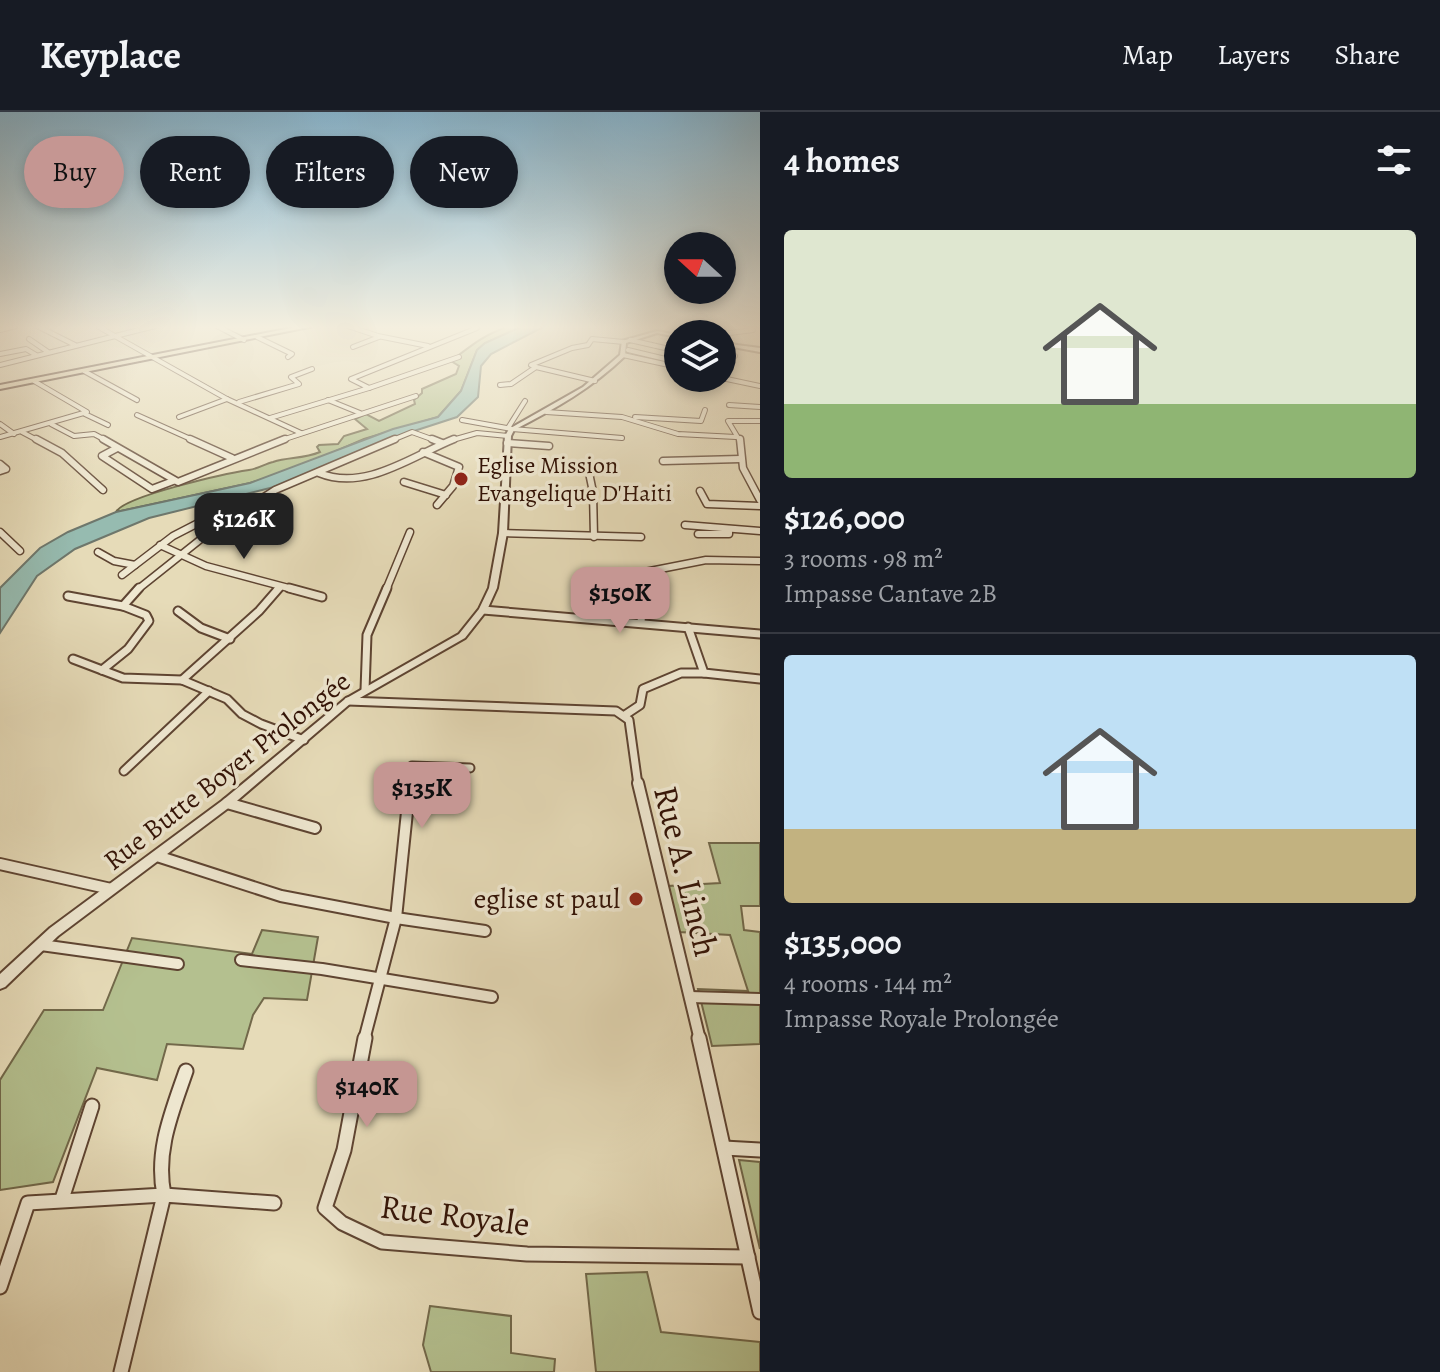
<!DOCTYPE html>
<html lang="en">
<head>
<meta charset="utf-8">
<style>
	body { margin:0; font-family:Alegreya,serif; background:#242831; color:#f1f3f6; height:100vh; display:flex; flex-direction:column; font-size:30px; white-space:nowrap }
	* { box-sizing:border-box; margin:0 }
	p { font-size:26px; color:#9ea1a6 }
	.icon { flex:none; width:44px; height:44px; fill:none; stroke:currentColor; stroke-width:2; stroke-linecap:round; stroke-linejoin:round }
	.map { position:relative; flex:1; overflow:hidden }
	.side { display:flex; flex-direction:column; background:#171b24; width:680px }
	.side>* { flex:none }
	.guide { position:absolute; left:24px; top:24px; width:616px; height:72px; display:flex; gap:16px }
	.needle { width:52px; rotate:291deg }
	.fabs { position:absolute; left:664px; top:120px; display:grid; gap:16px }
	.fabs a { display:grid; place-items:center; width:72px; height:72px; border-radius:50%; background:#171b24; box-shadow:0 4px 12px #0003; font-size:40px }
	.price { position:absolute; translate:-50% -68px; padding:0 18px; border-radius:16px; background:#c59692; color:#111; font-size:26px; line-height:52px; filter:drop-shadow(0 2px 4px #0008) }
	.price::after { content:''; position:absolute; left:50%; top:48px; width:24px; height:18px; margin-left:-12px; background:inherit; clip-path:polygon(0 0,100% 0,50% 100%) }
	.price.current { background:#222; color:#fff }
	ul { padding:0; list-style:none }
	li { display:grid; align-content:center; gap:16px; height:424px; padding:0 24px }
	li+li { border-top:2px solid #363941 }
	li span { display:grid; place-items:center; height:248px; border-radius:8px; color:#555 }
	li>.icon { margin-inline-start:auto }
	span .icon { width:144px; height:144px; fill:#fffc; stroke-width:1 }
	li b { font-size:34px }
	h2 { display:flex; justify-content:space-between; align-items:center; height:96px; padding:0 24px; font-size:34px }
	.pill { padding:0 28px; border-radius:36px; background:#171b24; box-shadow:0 4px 12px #0003; font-size:28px; line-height:72px }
	.pill.current { background:#c59692; color:#111 }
	header { display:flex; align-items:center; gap:48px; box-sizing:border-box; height:112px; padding:0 40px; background:#171b24; border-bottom:2px solid #363941 }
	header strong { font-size:38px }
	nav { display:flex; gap:44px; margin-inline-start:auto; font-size:28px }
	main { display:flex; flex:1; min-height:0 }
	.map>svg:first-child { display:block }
	.green { fill:#b4c08f; stroke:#72684a; stroke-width:2 }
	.water { fill:#96bbb0; stroke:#6e776c; stroke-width:2 }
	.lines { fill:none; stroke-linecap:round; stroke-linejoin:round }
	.minor-far4-casing { stroke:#5e4432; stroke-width:6 }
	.minor-far3-casing { stroke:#5e4432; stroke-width:9 }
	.minor-far2-casing { stroke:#5e4432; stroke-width:11 }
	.minor-far1-casing { stroke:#5e4432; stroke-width:14 }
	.minor-casing { stroke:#5e4432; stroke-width:17 }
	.tertiary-casing { stroke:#5e4432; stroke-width:4 }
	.primary-casing { stroke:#311105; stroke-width:4 }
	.minor-far4 { stroke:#efe8d1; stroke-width:4 }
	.minor-far3 { stroke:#efe8d1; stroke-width:6 }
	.minor-far2 { stroke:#efe8d1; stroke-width:7 }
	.minor-far1 { stroke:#efe8d1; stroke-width:10 }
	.minor { stroke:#efe8d1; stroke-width:13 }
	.tertiary { fill:#efe8d1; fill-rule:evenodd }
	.primary { fill:#e6dbb8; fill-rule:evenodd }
	.poi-dot { fill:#8f2418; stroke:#efe8d1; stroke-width:3 }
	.labels { text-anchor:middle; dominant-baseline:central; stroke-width:7; stroke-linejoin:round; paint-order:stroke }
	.far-poi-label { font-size:24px; fill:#311105; stroke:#efe8d1; text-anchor:start }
	.street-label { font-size:28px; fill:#311105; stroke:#efe8d1 }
	.poi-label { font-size:28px; fill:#311105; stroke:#efe8d1; text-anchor:end }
	.near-street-label { font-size:34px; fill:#311105; stroke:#efe8d1 }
</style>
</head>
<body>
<header>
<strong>Keyplace</strong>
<nav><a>Map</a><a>Layers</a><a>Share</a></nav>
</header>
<main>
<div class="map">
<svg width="760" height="1260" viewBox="0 0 760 1260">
	<rect width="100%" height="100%" fill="#e6dbb8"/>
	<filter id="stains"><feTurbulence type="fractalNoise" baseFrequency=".0025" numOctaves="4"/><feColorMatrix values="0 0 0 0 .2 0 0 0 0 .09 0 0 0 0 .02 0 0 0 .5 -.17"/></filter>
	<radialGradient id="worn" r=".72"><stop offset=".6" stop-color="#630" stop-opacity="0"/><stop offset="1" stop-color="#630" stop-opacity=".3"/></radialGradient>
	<g class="green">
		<path d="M509,214H523L485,231L477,238L461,279L438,305L364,327L297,356L250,371L116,400C124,384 228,361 249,358C257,357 265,352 273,350C289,345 303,347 320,340L317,335L319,333L338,332L344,324L367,317L355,307L366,302L379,309L415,292L414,288L422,281V277L456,262L459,254L451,249C473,232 482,224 509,214Z"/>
		<path d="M709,731H760V794H741L744,818L760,820V932L712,934L698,877L748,879L730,823L679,820L668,774L720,771Z"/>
		<path d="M262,818L318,825L307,888L264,886L253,903L243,937L167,932L157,968L97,956L53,1070L0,1078V968L44,898H103L132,826L252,842Z"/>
		<path d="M739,1048L760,1050V1137Z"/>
		<path d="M647,1160L661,1220L760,1230V1260H596L586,1162Z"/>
		<path d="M430,1194L511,1204V1241L555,1247L554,1260H431L423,1233Z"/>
	</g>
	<path class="water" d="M523,214H545L491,242L481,254L478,285L457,305L411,320L278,374L149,406L75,437L37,464L0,521V476L40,436L68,420L116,400L250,371L393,317L438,305L461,279L477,238L485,231Z"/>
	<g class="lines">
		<defs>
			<g id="minor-far4">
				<path d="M37,214L75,233"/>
				<path d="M97,214L227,287L301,321"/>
				<path d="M217,214L244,228"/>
				<path d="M348,214L378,224L428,234"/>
				<path d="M0,218L16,214"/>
				<path d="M722,222L753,218L750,214"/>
				<path d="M674,223L695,214"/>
				<path d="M257,225L292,242L288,245"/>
				<path d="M29,227L48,240"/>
				<path d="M630,228L678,239"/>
				<path d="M353,235L379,225"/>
				<path d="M628,238L678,250"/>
				<path d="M722,240L735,244L722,245"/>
				<path d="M0,242L26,237L36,243"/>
				<path d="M623,243L678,255"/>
				<path d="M0,253L155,214"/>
				<path d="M536,255L531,253L572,236L588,233L592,227L624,230"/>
				<path d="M84,259L137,288"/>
				<path d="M722,266L760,274"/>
				<path d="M500,273L511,272L536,255L595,269"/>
				<path d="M369,276L459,245"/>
				<path d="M328,288L360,301"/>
				<path d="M239,290L299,272L291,265L312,257"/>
				<path d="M729,293L760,295"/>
				<path d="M546,300L622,305L678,322L736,325"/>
				<path d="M85,302L108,313"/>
				<path d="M137,303L195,329"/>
				<path d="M179,305L227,287"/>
				<path d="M635,305L701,309L705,298"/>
				<path d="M270,306L369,276L351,267L477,216L473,214"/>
				<path d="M462,308L512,317L622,326"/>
				<path d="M0,312L14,322"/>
				<path d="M51,312L74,324L94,322L107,329"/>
				<path d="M508,316L525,289"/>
				<path d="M22,320L39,329"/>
				<path d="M0,325L87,300L34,269"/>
				<path d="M279,329L416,284"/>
				<path d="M390,329L412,320L437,329"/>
				<path d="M449,329L477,321L508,324"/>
				<path d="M740,329L728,309H760"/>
			</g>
			<g id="minor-far3">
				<path d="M36,327L62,341L103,378"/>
				<path d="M103,327L178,370L285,327"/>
				<path d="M190,327L232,346"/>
				<path d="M432,327L442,331"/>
				<path d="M740,327L743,356L760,388"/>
				<path d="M507,331L549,334"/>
				<path d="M117,336L102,344L152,377L173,369"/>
				<path d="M423,340L459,355L453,374L437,393"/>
				<path d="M663,349L740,347"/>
				<path d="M0,352L6,357L0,359"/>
				<path d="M588,356L593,380L594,425"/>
				<path d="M319,361C365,380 412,344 454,327"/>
				<path d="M404,370L446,383"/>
				<path d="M700,379L707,392L760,394"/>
				<path d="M685,413L760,419"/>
				<path d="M0,420L20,439"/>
				<path d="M503,421L641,425"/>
				<path d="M698,422H729V419"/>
				<path d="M160,433L206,454L296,478"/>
				<path d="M98,440L114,449L135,453"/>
				<path d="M122,463L173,424L206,407"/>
				<path d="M137,478L211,419L275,378L395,327"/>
				<path d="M277,478L280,475"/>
				<path d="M386,478L410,420"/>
				<path d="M644,478L645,460L706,448L760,449"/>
			</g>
			<g id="minor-far2">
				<path d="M289,476L322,485"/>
				<path d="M68,484L123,494"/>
				<path d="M483,498L760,522"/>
				<path d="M178,499L201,516L230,527"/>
				<path d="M641,510L644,476"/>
				<path d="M688,515L704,561L760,567"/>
				<path d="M73,547L123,566L182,568L227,587L242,602L261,612L304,628"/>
				<path d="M102,558L128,537L149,509L146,503L123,494L139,476"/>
				<path d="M182,568L259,499L279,476"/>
				<path d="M365,578L367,523L387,476"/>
				<path d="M348,589L616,599L629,608L638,673"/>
				<path d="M625,603L640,593L643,577L681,561H704"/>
				<path d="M124,659L209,579"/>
				<path d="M410,673L412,654L470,656"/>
			</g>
			<g id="minor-far1">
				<path d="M410,671L396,806L485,819"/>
				<path d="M638,671L700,928"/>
				<path d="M227,691L315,716"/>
				<path d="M157,744L281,784L396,806L364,928"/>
				<path d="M0,752L111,777"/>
				<path d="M41,833L178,852"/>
				<path d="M241,848L322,857L492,885"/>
				<path d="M690,885L760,887"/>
			</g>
			<g id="minor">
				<path d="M365,926L344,1038L325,1096L342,1111L382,1130L527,1142L748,1145"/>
				<path d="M699,926L760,1200"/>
				<path d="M724,1036L760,1038"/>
				<path d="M62,1087L92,994"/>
				<path d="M0,1175L28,1091L164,1083C155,1039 172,1000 186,959"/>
				<path d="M121,1260L164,1083L274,1091"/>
			</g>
			<g id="tertiary">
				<path d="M657,219L678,223V225L657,221L626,231L625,244C592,276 555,297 514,318L511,324L507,421L497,476L487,498L465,526L351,591L231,694L58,824L5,875L0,877V862L50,816L223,688L345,587L459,522L479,497L489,476L499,421L505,324L509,317L583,275L620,243L622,229Z"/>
				<path d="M722,231L760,236V240L722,233Z"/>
			</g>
			<path id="primary" d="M301,214H314L0,277V273Z"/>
		</defs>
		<use href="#minor-far4" class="minor-far4-casing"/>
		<use href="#minor-far3" class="minor-far3-casing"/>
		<use href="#minor-far2" class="minor-far2-casing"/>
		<use href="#minor-far1" class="minor-far1-casing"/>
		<use href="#minor" class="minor-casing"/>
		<use href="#tertiary" class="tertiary-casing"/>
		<use href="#primary" class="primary-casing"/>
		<use href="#minor-far4" class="minor-far4"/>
		<use href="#minor-far3" class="minor-far3"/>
		<use href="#minor-far2" class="minor-far2"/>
		<use href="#minor-far1" class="minor-far1"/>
		<use href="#minor" class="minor"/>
		<use href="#tertiary" class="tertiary"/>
		<use href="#primary" class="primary"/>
	</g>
	<linearGradient id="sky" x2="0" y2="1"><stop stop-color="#87b7d2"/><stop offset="0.55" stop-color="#f4efdf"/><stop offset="1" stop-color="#f4efdf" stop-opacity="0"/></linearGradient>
	<rect width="760" height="391" fill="url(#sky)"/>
	<g class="poi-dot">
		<circle cx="461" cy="367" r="8"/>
		<circle cx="636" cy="787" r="8"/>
	</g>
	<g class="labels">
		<g class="far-poi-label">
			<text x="477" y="353">Eglise Mission<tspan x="477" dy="28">Evangelique D'Haiti</tspan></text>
		</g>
		<g class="street-label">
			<text transform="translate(227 659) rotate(-38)">Rue Butte Boyer Prolongée</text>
		</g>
		<g class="poi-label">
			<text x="620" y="787">eglise st paul</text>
		</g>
		<g class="near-street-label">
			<text transform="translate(686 759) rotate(76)">Rue A. Linch</text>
			<text transform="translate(455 1103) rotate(7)">Rue Royale</text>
		</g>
	</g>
	<rect width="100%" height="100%" filter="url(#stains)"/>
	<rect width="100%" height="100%" fill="url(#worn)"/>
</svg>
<div class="fabs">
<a><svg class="needle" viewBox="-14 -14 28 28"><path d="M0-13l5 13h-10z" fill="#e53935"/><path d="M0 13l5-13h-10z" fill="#9ea1a6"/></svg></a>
<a><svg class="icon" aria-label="layers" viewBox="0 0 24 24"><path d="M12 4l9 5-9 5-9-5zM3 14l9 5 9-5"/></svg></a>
</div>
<b class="price current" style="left:244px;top:449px">$126K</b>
<b class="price" style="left:620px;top:523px">$150K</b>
<b class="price" style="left:422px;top:718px">$135K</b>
<b class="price" style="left:367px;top:1017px">$140K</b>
<div class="guide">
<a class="pill current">Buy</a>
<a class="pill">Rent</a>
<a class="pill">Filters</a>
<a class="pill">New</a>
</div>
</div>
<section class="side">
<h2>4 homes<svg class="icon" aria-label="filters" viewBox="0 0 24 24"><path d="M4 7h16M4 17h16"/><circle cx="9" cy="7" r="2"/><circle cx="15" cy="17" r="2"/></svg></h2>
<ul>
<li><span style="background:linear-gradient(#dfe7d0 70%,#8fb573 0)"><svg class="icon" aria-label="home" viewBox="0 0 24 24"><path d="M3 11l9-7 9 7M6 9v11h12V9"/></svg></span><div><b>$126,000</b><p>3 rooms · 98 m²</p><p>Impasse Cantave 2B</p></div></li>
<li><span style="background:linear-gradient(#bfe0f5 70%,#c2b280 0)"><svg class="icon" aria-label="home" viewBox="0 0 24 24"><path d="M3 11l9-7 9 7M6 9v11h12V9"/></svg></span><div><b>$135,000</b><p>4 rooms · 144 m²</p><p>Impasse Royale Prolongée</p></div></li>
</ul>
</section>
</main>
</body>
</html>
